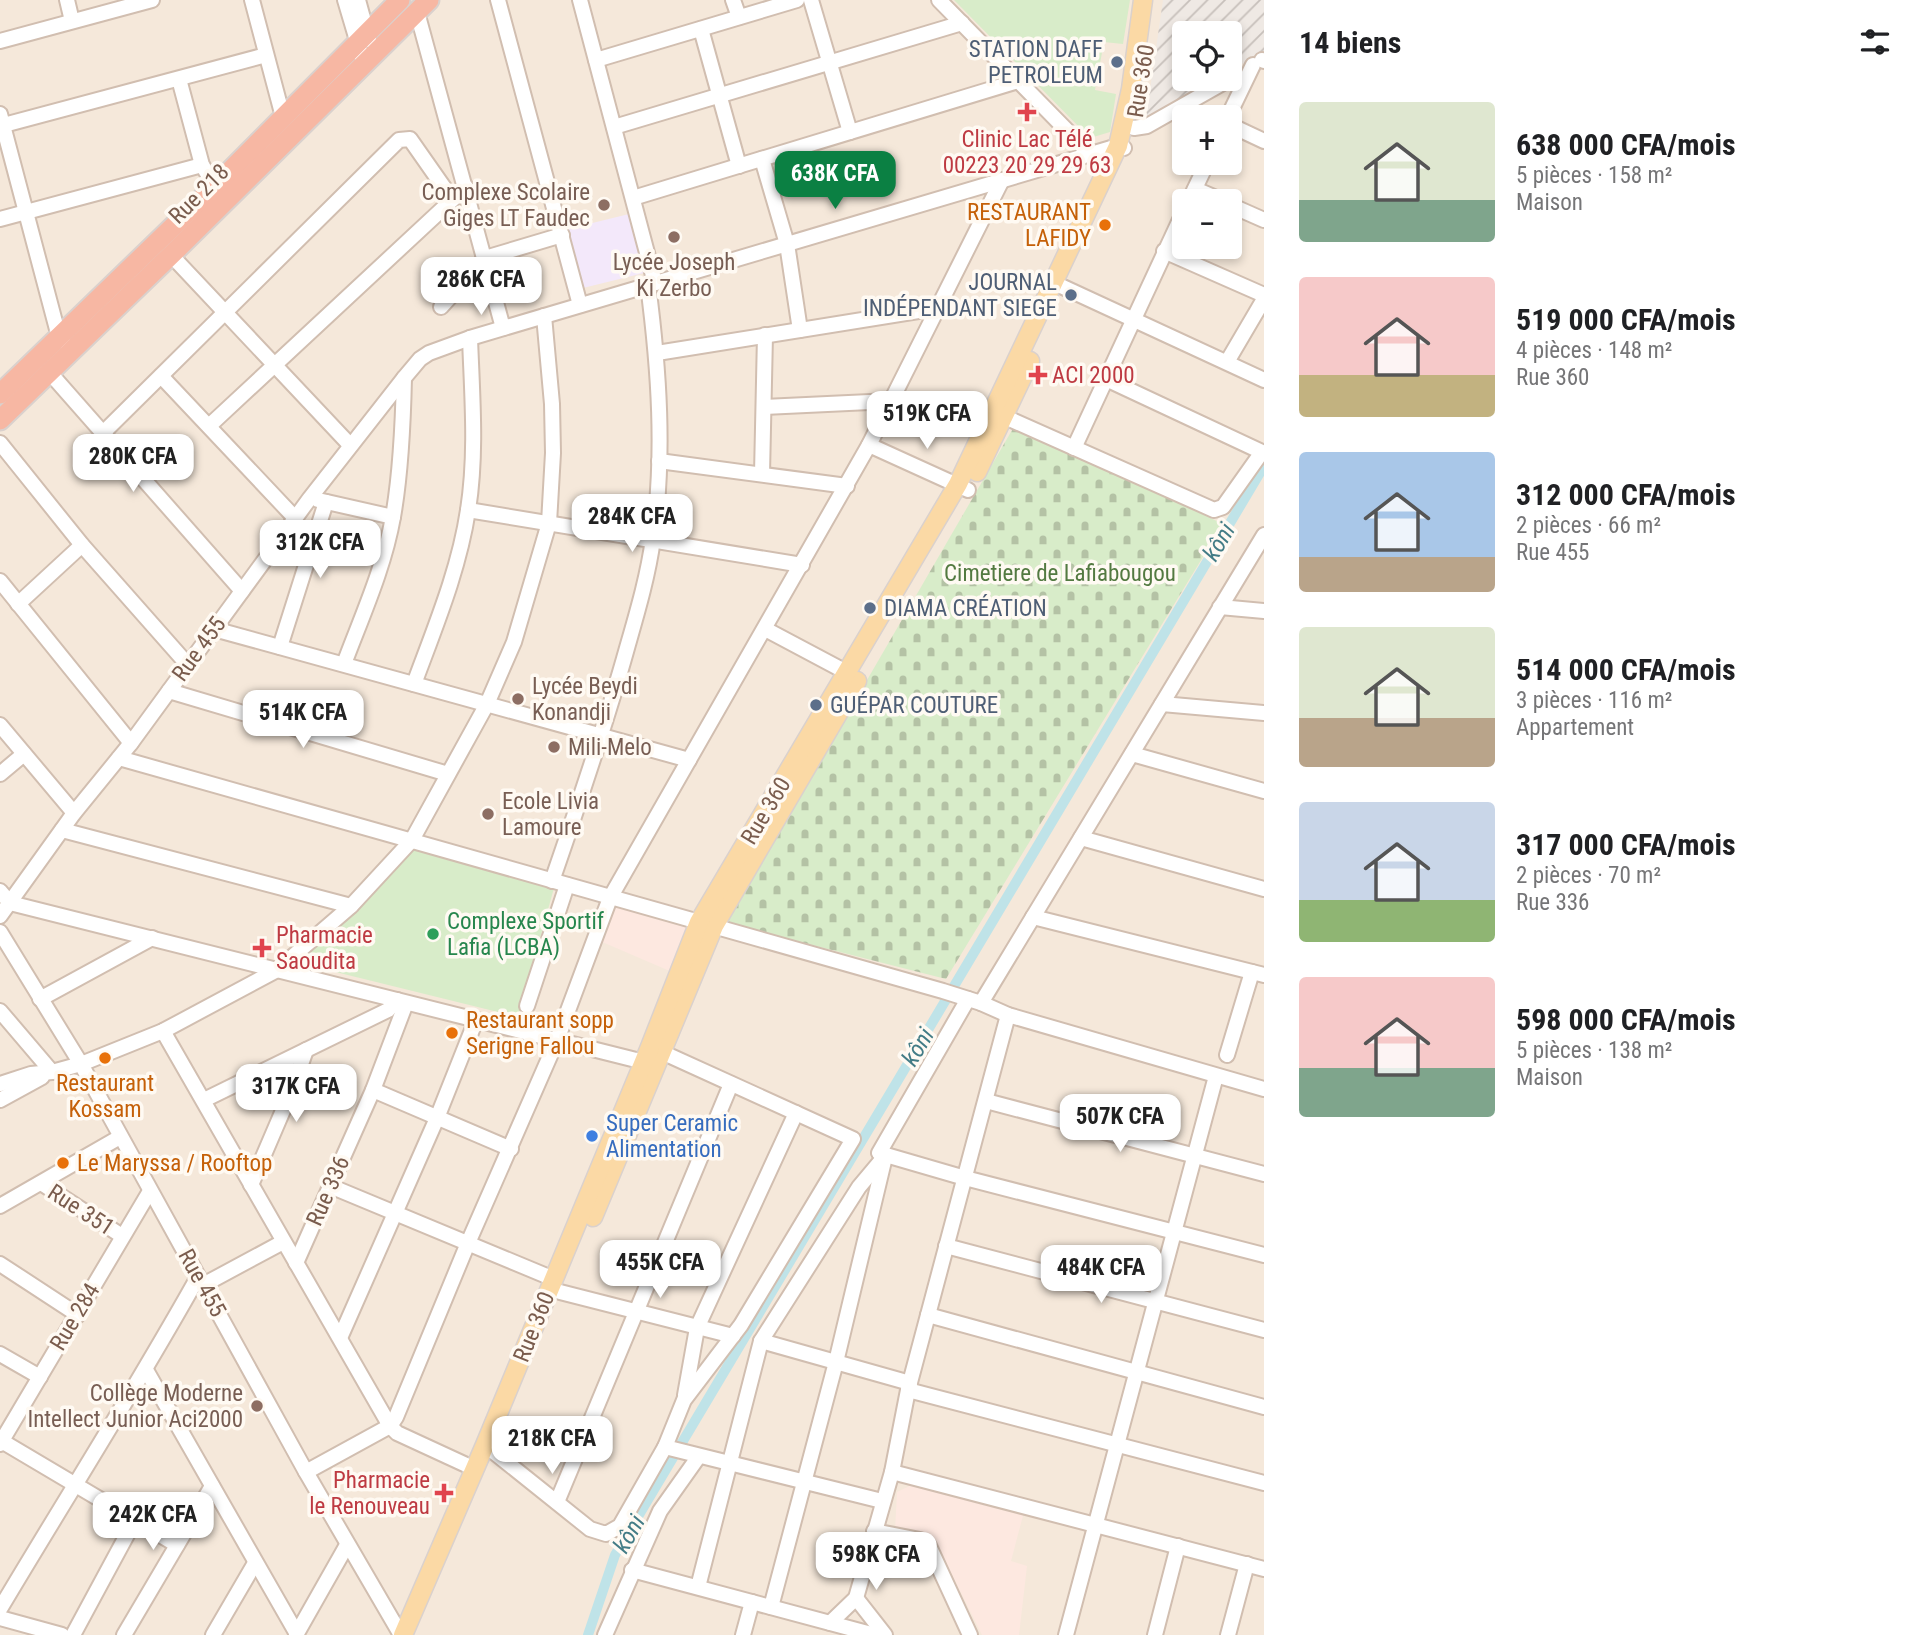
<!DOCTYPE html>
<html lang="fr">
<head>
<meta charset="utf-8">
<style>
	body { margin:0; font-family:"Roboto Condensed",sans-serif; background:#f2f2f2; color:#202124; height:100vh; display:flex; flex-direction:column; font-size:26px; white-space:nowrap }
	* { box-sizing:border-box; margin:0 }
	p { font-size:23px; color:#757577 }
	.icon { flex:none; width:38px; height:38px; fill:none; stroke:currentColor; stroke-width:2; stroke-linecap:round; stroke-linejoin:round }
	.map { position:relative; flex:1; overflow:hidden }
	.side { display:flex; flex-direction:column; background:#fff; width:665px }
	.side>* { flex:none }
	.controls { position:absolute; left:1172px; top:21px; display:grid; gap:14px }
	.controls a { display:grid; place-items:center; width:70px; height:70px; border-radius:7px; background:#fff; box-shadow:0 4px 10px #0003; font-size:35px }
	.price { position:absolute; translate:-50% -60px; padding:0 16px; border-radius:14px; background:#fff; color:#222; font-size:23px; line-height:46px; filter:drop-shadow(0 2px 4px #0008) }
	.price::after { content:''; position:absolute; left:50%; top:42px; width:21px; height:16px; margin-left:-10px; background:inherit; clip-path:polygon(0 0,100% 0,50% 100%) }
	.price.on { background:#0b8043; color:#fff }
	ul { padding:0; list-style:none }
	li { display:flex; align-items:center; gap:21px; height:175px; padding:0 35px }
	li span { display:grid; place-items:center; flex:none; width:196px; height:140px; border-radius:7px; color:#555 }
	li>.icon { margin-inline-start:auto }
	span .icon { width:84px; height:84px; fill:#fffc; stroke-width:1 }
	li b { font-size:30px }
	h2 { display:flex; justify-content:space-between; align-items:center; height:84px; padding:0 35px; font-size:30px }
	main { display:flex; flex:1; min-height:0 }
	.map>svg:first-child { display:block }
	.residential { fill:#f5e8da; fill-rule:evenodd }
	.commercial { fill:#fde8e0 }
	.industrial { fill:url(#industrial-furrows) }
	.education { fill:#f3e8fa }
	.green { fill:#d8ecc9 }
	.cemetery { fill:url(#cemetery-stones) }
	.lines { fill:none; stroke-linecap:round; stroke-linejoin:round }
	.canal { stroke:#bfe3e8; stroke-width:10 }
	.minor-casing { stroke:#d1beb0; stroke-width:18 }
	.major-casing { stroke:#dad1cd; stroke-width:21 }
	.highway-casing { stroke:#dad1cd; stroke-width:23 }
	.minor { stroke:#fff; stroke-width:14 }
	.major { stroke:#fbd9a5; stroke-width:18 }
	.highway { stroke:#f7b7a3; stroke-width:19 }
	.service-dot { fill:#5c6f8a; stroke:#fffaf3; stroke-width:2.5 }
	.health-dot { fill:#e0444e; stroke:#fffaf3; stroke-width:2.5 }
	.education-dot { fill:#8d6e63; stroke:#fffaf3; stroke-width:2.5 }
	.food-dot { fill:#e8710a; stroke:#fffaf3; stroke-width:2.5 }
	.leisure-dot { fill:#2e9e5b; stroke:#fffaf3; stroke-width:2.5 }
	.shop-dot { fill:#3f7fe0; stroke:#fffaf3; stroke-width:2.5 }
	.labels { text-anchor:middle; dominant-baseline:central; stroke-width:7; stroke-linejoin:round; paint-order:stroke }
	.service-label { font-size:23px; fill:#4e5e75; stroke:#fffaf3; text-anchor:end }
	.street-label { font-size:23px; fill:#7a5c4d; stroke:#fffaf3 }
	.health-label { font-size:23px; fill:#be3a42; stroke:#fffaf3; text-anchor:start }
	.education-label { font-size:23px; fill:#785e54; stroke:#fffaf3; text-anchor:start }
	.food-label { font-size:23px; fill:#c56008; stroke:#fffaf3; text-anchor:start }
	.park-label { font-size:23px; fill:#537a41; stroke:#fffaf3 }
	.leisure-label { font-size:23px; fill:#27864d; stroke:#fffaf3; text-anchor:start }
	.shop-label { font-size:23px; fill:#366cbe; stroke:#fffaf3; text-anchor:start }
	.water-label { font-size:24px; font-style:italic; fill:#437c86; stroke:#fffaf3 }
</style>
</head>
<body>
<main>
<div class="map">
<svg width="1264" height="1635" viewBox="0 0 1264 1635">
	<defs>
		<pattern id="industrial-furrows" width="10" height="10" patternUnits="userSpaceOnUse" patternTransform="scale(1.75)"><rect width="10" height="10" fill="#efe9e4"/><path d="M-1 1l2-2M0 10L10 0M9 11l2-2" fill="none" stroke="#c7c0bb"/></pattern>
		<pattern id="cemetery-stones" width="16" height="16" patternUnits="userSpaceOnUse" patternTransform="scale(1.75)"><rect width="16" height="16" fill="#d8ecc9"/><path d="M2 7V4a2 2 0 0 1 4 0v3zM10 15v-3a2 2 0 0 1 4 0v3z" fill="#b4c2a5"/></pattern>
	</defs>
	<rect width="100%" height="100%" fill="#fdf6ec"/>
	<path class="residential" d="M0,0H1264V1635H0ZM1185,33H1230V79H1185ZM1185,117H1230V163H1185ZM1185,201H1230V247H1185Z"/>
	<g class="commercial">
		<path d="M612,906L692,929L672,972L600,941Z"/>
		<path d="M920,1481L1025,1508L1011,1561L1027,1566L1019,1635H982L935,1541L895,1532L897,1492Z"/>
	</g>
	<path class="industrial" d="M1163,0H1264V51L1230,71V33H1185V79H1217L1152,118L1146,117Z"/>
	<path class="education" d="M629,214L644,273L583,288L568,229Z"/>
	<g class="green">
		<path d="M954,0H1130L1123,44L1104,42L1095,90L1116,94L1110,132L1090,138Z"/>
		<path d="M411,847L554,888L518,1017L291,961Z"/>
	</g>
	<path class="cemetery" d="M1015,425L1223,524L946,979L726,923Z"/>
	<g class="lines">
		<path class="canal" d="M588,1635L615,1555L1264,466"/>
		<defs>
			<g id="minor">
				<path d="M67,0L72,21"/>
				<path d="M252,0L283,117"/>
				<path d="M345,0L364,64"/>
				<path d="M358,0L369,40"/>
				<path d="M498,0L580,305"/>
				<path d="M580,0L655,283"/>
				<path d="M733,0L739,17"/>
				<path d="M811,0L850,132"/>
				<path d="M939,0L1090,154"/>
				<path d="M417,12L503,328"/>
				<path d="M701,29L739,166"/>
				<path d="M0,41L152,0"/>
				<path d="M596,60L797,0"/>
				<path d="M1262,60L1264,61"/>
				<path d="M179,79L202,165L215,186"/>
				<path d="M0,114L59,337L63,341"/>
				<path d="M1228,117L1253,65"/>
				<path d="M1230,125L1264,141"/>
				<path d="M0,126L266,55"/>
				<path d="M614,127L962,23"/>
				<path d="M1134,128L1147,126L1230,79"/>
				<path d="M762,159L787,244L800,330"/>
				<path d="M1195,189L1223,201"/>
				<path d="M633,198L1018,81"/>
				<path d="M1189,201L1207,163"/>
				<path d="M1230,205L1264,220"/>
				<path d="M0,219L202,165"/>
				<path d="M1164,251L1264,295"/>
				<path d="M171,255L350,445"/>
				<path d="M1063,287L1264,380"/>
				<path d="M441,307L485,258L562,235"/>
				<path d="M657,353L937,308"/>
				<path d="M1227,362L1264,299"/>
				<path d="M50,373L242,591"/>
				<path d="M161,376L295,518"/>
				<path d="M764,407L891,401"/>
				<path d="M1005,417L1214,510L1223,507L1262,452L1106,379"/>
				<path d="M209,426L466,187"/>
				<path d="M103,433L399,140L410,139L452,199"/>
				<path d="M0,443L82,545L188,665"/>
				<path d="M869,445L968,490"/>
				<path d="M1074,448L1185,209"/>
				<path d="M659,461L847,486"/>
				<path d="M762,474L765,335"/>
				<path d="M318,500L393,517"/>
				<path d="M468,510L802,565"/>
				<path d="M0,581L131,743"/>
				<path d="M18,604L82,545"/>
				<path d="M1220,607L1264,611"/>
				<path d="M214,629L689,760"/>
				<path d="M765,629L848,673"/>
				<path d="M280,647L326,502"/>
				<path d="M344,664C362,616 384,568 393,517C401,472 403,424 404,378"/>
				<path d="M414,684C435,627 459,570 468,510C477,453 472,395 470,338"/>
				<path d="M169,691L448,774"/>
				<path d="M1162,704L1264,713"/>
				<path d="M0,725L74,813"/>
				<path d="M1132,754L1264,791"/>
				<path d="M119,758L943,991L981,1003L1008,1015L1264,1089"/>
				<path d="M0,774L24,754"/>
				<path d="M62,830L351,906"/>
				<path d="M1081,838L1264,889"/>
				<path d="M552,881C579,803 605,727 627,648C637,613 648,576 653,539C665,455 659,369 648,285"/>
				<path d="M0,891L10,903L644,1062"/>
				<path d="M0,916L74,813L131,743L310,498L404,378L420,359L429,353L470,338L1118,146L1124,148"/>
				<path d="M1033,917L1264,975"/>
				<path d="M0,932L81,1064L306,1472L401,1635"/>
				<path d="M40,999L152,938"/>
				<path d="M968,999L879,1153L965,1178L1264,1255"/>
				<path d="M981,1003L1264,535"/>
				<path d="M527,1006L567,885"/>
				<path d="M0,1011L52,1072"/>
				<path d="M163,1031L390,1426L397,1433L475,1469"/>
				<path d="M1227,1055L1252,972"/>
				<path d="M0,1084L31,1074L52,1072L81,1064L163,1031L277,970L351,906L412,840L487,704L514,642L549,523L553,453L552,404L544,316"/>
				<path d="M373,1090L511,1149"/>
				<path d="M0,1100L42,1077"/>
				<path d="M204,1100L388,1010L397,1000"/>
				<path d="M986,1101L1264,1174"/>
				<path d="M41,1183L122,1236"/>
				<path d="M251,1185L293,1087L306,1050"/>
				<path d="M330,1186L554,1279"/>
				<path d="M0,1206L120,1137"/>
				<path d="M946,1246L1264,1330"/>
				<path d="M296,1263L373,1090L406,1003"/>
				<path d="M0,1264L78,1315"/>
				<path d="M203,1285L283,1242"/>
				<path d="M560,1292L733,1336"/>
				<path d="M928,1315L1264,1407"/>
				<path d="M340,1338L437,1118L476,1020"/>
				<path d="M761,1341L910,1383"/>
				<path d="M0,1354L40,1377"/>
				<path d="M146,1370L297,1634"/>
				<path d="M908,1390L1264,1483"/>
				<path d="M685,1395L697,1328L796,1113"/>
				<path d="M0,1440L177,1545"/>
				<path d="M0,1444L150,1191"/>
				<path d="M485,1445L590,1529L606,1534L620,1526L665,1447L684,1400L741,1325L853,1139L655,1049"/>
				<path d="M665,1447L882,1501"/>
				<path d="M306,1472L390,1426L396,1417L468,1243L557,1040L610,898L869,445L1002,180"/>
				<path d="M892,1472L1264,1569"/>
				<path d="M557,1502L731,1084"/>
				<path d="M874,1531L920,1540L929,1546L970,1635"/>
				<path d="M632,1570L875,1635"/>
				<path d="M698,1587L761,1341L859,1187L885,1156"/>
				<path d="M856,1598L885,1635"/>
				<path d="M771,1607L836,1362L884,1161"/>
				<path d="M0,1609C66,1498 135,1390 198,1277"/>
				<path d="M0,1618L62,1635"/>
				<path d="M830,1623L856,1598L892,1472L908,1390L1008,1015"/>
				<path d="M73,1635L135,1520"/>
				<path d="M124,1635L212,1486"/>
				<path d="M213,1635L255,1563"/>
				<path d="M296,1635L347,1545"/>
				<path d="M605,1635L660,1511L699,1456"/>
				<path d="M743,1635L752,1602"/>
				<path d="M1066,1635L1216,1076"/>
				<path d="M1155,1635L1178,1546"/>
				<path d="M1228,1635L1247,1564"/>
			</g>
			<g id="major">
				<path d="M977,472L1030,361"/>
				<path d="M593,1217L714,926L857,681"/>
				<path d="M403,1635L485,1445L650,1047L699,922L958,484L1118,146L1131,89L1143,0"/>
			</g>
			<g id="highway">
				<path d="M0,394L215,186L400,0"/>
				<path d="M0,420L171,255L429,0"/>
			</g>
		</defs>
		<use href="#minor" class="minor-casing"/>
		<use href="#major" class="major-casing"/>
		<use href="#highway" class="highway-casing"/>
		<use href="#minor" class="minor"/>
		<use href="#major" class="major"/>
		<use href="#highway" class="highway"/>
	</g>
	<g class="service-dot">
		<circle cx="1117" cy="62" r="7"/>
		<circle cx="1071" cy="295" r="7"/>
		<circle cx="870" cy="608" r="7"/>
		<circle cx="816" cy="705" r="7"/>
	</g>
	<g class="health-dot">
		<path d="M1023.5 101.5h7v7h7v7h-7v7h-7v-7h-7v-7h7z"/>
		<path d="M1034.5 364.5h7v7h7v7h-7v7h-7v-7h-7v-7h7z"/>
		<path d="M258.5 937.5h7v7h7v7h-7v7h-7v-7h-7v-7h7z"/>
		<path d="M440.5 1482.5h7v7h7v7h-7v7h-7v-7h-7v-7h7z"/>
	</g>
	<g class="education-dot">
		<circle cx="604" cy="205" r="7"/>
		<circle cx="674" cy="237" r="7"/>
		<circle cx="518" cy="699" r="7"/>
		<circle cx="554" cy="747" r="7"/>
		<circle cx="488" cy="814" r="7"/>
		<circle cx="257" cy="1406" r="7"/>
	</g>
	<g class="food-dot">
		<circle cx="1105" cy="225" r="7"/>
		<circle cx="452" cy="1033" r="7"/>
		<circle cx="105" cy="1058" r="7"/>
		<circle cx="63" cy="1163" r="7"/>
	</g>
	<circle class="leisure-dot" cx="433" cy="934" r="7"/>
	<circle class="shop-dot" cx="592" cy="1136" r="7"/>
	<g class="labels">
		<g class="service-label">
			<text x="1103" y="49">STATION DAFF<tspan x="1103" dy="26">PETROLEUM</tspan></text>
			<text x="1057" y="282">JOURNAL<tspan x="1057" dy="26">INDÉPENDANT SIEGE</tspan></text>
			<text x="884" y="608" text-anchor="start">DIAMA CRÉATION</text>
			<text x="830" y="705" text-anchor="start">GUÉPAR COUTURE</text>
		</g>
		<g class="street-label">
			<text transform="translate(1141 81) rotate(-81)">Rue 360</text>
			<text transform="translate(199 194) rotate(-45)">Rue 218</text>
			<text transform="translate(199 649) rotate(-54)">Rue 455</text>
			<text transform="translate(766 811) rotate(-59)">Rue 360</text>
			<text transform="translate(328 1191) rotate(-66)">Rue 336</text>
			<text transform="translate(81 1210) rotate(33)">Rue 351</text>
			<text transform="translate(202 1283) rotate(61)">Rue 455</text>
			<text transform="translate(75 1317) rotate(-59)">Rue 284</text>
			<text transform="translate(534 1327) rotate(-68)">Rue 360</text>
		</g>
		<g class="health-label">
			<text x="1027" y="139" text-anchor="middle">Clinic Lac Télé<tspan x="1027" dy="26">00223 20 29 29 63</tspan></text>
			<text x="1052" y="375">ACI 2000</text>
			<text x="276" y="935">Pharmacie<tspan x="276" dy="26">Saoudita</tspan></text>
			<text x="430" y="1480" text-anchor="end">Pharmacie<tspan x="430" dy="26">le Renouveau</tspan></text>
		</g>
		<g class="education-label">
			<text x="590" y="192" text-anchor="end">Complexe Scolaire<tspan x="590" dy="26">Giges LT Faudec</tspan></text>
			<text x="674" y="262" text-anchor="middle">Lycée Joseph<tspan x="674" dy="26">Ki Zerbo</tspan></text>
			<text x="532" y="686">Lycée Beydi<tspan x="532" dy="26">Konandji</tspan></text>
			<text x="568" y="747">Mili-Melo</text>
			<text x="502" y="801">Ecole Livia<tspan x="502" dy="26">Lamoure</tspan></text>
			<text x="243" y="1393" text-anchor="end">Collège Moderne<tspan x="243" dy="26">Intellect Junior Aci2000</tspan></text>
		</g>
		<g class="food-label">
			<text x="1091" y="212" text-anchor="end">RESTAURANT<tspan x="1091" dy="26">LAFIDY</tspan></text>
			<text x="466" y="1020">Restaurant sopp<tspan x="466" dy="26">Serigne Fallou</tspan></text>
			<text x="105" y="1083" text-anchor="middle">Restaurant<tspan x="105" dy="26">Kossam</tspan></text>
			<text x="77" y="1163">Le Maryssa / Rooftop</text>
		</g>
		<g class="park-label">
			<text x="1060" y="573">Cimetiere de Lafiabougou</text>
		</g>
		<g class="leisure-label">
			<text x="447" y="921">Complexe Sportif<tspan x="447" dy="26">Lafia (LCBA)</tspan></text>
		</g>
		<g class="shop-label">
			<text x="606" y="1123">Super Ceramic<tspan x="606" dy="26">Alimentation</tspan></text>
		</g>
		<g class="water-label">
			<text transform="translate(1219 542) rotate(-59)">kôni</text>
			<text transform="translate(918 1047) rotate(-59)">kôni</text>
			<text transform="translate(629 1534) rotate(-60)">kôni</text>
		</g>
	</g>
</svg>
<div class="controls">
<a><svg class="icon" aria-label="locate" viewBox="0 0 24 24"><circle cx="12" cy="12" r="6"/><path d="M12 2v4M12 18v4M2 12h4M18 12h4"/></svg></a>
<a>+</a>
<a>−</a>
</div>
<b class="price on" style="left:835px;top:211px">638K CFA</b>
<b class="price" style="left:481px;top:317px">286K CFA</b>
<b class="price" style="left:927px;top:451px">519K CFA</b>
<b class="price" style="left:133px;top:494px">280K CFA</b>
<b class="price" style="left:632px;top:554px">284K CFA</b>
<b class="price" style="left:320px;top:580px">312K CFA</b>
<b class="price" style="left:303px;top:750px">514K CFA</b>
<b class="price" style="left:296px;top:1124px">317K CFA</b>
<b class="price" style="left:1120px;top:1154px">507K CFA</b>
<b class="price" style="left:660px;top:1300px">455K CFA</b>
<b class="price" style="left:1101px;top:1305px">484K CFA</b>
<b class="price" style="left:552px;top:1476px">218K CFA</b>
<b class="price" style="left:153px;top:1552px">242K CFA</b>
<b class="price" style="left:876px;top:1592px">598K CFA</b>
</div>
<section class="side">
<h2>14 biens<svg class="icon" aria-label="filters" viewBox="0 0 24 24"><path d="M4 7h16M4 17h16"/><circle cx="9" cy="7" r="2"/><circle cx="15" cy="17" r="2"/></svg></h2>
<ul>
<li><span style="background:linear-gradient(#dfe7d0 70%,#7fa58c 0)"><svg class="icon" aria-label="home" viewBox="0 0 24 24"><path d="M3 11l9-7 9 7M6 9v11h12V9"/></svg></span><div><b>638 000 CFA/mois</b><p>5 pièces · 158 m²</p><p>Maison</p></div></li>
<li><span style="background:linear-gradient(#f6c9c9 70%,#c2b280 0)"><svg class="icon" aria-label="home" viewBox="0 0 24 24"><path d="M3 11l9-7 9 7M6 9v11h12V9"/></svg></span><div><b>519 000 CFA/mois</b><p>4 pièces · 148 m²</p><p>Rue 360</p></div></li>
<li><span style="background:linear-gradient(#a9c7e8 75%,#b9a48a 0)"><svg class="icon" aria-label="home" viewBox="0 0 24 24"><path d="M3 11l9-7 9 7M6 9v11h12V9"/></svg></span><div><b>312 000 CFA/mois</b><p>2 pièces · 66 m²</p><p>Rue 455</p></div></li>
<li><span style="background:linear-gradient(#dfe7d0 65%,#b9a48a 0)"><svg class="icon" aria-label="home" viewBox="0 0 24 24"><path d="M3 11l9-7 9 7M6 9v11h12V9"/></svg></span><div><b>514 000 CFA/mois</b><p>3 pièces · 116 m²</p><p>Appartement</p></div></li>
<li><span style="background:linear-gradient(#c9d6e8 70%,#8fb573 0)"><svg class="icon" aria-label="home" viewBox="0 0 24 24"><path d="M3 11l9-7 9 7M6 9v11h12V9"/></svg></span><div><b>317 000 CFA/mois</b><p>2 pièces · 70 m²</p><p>Rue 336</p></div></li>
<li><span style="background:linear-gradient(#f6c9c9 65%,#7fa58c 0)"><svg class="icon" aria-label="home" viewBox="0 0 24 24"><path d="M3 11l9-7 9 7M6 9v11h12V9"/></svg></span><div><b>598 000 CFA/mois</b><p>5 pièces · 138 m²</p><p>Maison</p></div></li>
</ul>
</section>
</main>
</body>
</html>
